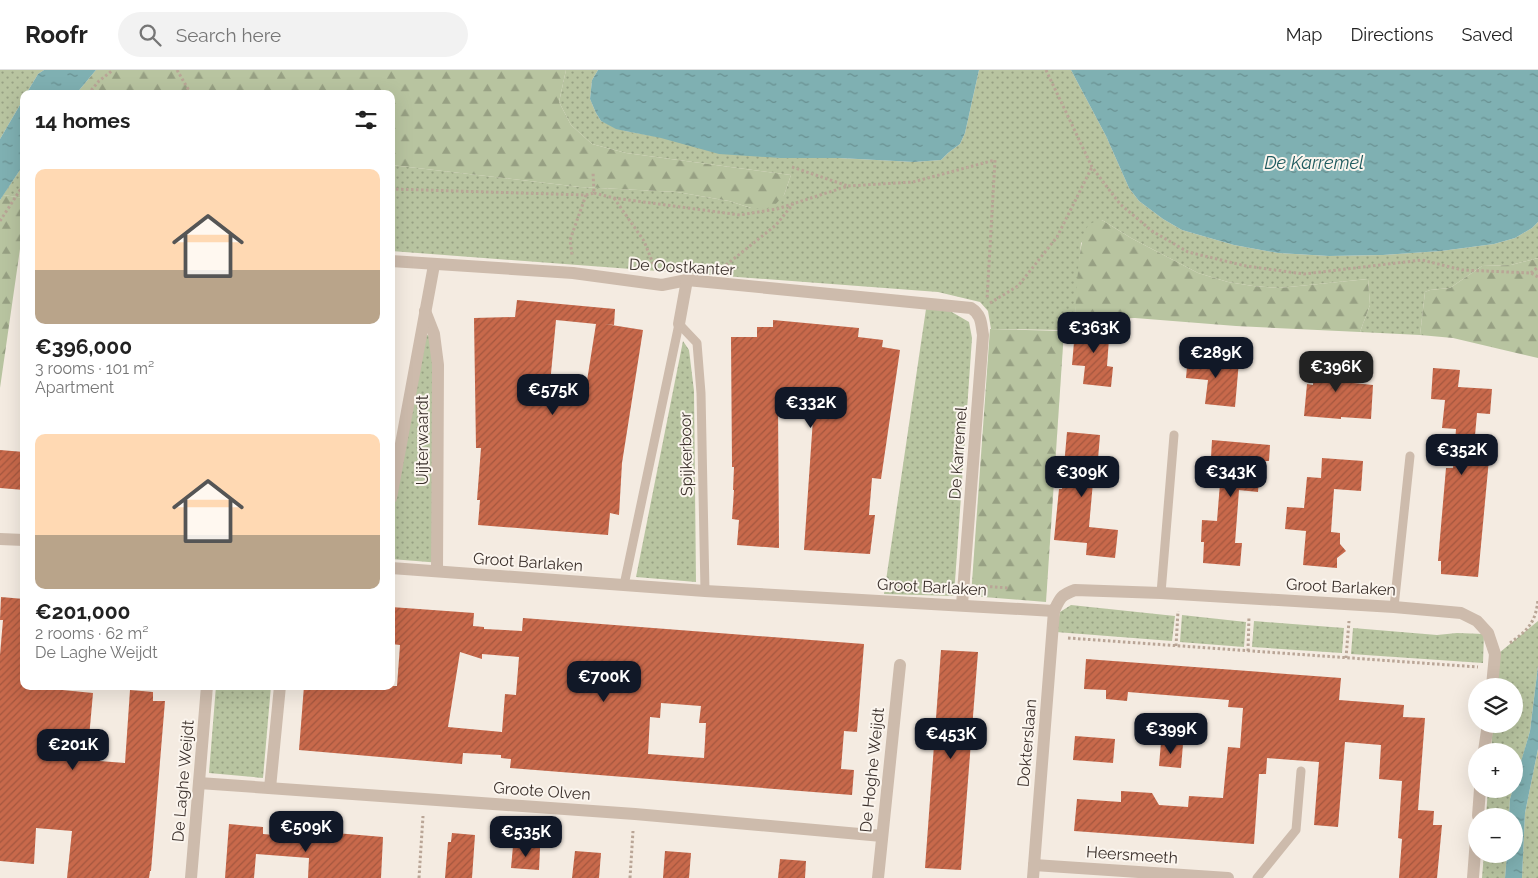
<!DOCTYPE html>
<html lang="en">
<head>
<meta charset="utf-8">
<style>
	body { margin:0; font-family:Raleway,sans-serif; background:#f2f2f2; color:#222; height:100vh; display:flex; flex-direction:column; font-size:19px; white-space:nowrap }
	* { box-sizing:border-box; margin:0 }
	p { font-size:16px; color:#767676 }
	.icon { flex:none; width:28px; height:28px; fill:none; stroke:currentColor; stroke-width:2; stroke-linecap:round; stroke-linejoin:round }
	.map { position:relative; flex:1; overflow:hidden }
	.drawer { position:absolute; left:20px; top:20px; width:375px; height:600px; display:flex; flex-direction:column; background:#fff; border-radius:10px; box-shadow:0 5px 20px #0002 }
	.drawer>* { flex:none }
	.buttons { position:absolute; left:1468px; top:608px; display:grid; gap:10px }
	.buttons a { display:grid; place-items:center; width:55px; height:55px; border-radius:50%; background:#fff; box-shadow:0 5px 20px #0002; font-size:25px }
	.price { position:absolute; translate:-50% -42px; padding:0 11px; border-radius:10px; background:#111827; color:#fff; font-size:16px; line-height:32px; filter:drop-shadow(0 1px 2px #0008) }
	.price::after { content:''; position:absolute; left:50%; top:30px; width:15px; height:11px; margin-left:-8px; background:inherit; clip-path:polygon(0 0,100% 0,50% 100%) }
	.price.current { background:#222; color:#fff }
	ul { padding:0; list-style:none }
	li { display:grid; align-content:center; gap:10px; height:265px; padding:0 15px }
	li span { display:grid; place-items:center; height:155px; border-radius:10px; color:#555 }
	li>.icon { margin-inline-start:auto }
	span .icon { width:90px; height:90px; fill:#fffc; stroke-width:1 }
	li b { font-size:21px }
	h2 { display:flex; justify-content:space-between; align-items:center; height:60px; padding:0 15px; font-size:21px }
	header { display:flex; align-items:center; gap:30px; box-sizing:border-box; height:70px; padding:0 25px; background:#fff; border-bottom:1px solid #e0e0e0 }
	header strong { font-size:24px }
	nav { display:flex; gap:28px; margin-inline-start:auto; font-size:18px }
	.search { width:350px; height:45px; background:#f2f2f2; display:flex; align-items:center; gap:12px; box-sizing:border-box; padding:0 18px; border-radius:28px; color:#767676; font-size:19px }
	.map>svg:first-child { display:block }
	.green { fill:url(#green-dots) }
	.forest { fill:url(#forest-firs) }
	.water { fill:url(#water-ripples) }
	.building { fill:url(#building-hatch); fill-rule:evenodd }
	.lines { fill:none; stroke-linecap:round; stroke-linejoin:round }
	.path { stroke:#b9a596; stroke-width:3; stroke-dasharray:2.5 2.5; stroke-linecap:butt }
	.service { stroke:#cdbbac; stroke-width:9 }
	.minor { stroke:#cdbbac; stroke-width:12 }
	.labels { text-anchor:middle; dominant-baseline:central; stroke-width:4; stroke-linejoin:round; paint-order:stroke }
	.street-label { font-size:16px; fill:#3b302b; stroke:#fbf5ee }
	.water-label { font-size:18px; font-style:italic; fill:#1f5a5e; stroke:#fbf5ee }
</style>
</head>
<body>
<header>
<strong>Roofr</strong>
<div class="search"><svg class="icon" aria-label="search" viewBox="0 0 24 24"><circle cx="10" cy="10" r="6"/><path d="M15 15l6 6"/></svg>Search here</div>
<nav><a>Map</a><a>Directions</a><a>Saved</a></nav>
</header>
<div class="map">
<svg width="1538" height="808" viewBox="0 0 1538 808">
	<defs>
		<pattern id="green-dots" width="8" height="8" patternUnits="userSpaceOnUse" patternTransform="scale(1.25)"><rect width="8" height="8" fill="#b8c4a0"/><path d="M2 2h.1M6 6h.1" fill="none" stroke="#97a083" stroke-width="1.8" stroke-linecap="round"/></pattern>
		<pattern id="forest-firs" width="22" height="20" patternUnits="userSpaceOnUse" patternTransform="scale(1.25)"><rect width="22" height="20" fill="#b8c4a0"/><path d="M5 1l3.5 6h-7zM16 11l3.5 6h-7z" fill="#97a083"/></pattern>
		<pattern id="water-ripples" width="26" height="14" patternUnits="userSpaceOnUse" patternTransform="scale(1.25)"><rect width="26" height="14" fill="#7fb0b2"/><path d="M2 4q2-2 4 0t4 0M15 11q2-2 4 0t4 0" fill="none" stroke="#699091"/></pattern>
		<pattern id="building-hatch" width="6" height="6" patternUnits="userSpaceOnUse" patternTransform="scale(1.25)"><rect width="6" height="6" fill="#c8694b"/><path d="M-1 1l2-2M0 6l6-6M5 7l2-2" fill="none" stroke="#a4573f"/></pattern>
	</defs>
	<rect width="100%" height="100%" fill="#f4ebe1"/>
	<g class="green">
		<path d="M0,0H44L38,4L26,24H24V28L0,69Z"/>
		<path d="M566,0H598L592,10L590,29L596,43L601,51L625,61L780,88H839L914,92L941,90L948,83L960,74L965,63L979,0H1071L1106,66L1129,118L1139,131L1163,149L1182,160L1234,175L1278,183L1329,186L1383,185L1441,181L1494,174L1515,168L1532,158L1538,152V188L1511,195L1482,196L1450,218L1430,220L1425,222L1420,265L1360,262L1370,235L1368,209L1279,218L1253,216L1228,212L1198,203L1131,168L1102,150L1081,173L1075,249L1063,260L991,259L988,241L980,232L938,222L391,181V95L580,117L677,122L729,131L751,138L784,125L791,105L626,83L592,74L571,55L559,32Z"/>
		<path d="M24,94V128L3,125Z"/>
		<path d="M926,239L950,241L969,252L972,268L954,526L884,524Z"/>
		<path d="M426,264L434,269L441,493L391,489V448Z"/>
		<path d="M683,271L689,280L694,321L696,512L636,507Z"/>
		<path d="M1071,535L1175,546L1172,571L1056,562L1060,542Z"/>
		<path d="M1182,545L1246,552L1244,577L1180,572Z"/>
		<path d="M1254,551L1344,558L1342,583L1252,577Z"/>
		<path d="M1538,551V596L1530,661L1514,717V681H1491L1493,654H1514V616H1496L1499,583Z"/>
		<path d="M1353,558L1437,565L1457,563L1484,564L1483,593L1351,584Z"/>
		<path d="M216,616H271L263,708L209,703Z"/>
		<path d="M1538,679V808H1522L1525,743Z"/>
		<path d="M1488,719H1513L1510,729L1509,746H1486Z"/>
		<path d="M1484,784H1507L1505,808H1482Z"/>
	</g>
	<g class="forest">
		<path d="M96,0H566L559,32L571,55L592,74L626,83L791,105L784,125L774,136L764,139L751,138L729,131L677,122L580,117L391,95V24H76Z"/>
		<path d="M3,125L24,128V179H20L0,318V130Z"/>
		<path d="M1102,150L1131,168L1198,203L1228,212L1253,216L1279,218L1368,209L1370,235L1360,262L1236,256L1135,248L1075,249C1076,231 1078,167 1088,156C1092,152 1097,151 1102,150Z"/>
		<path d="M1538,188V288L1453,268L1420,265L1425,222L1430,220L1450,218L1482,196L1511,195Z"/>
		<path d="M990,259L1064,261L1046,532L971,526Z"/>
	</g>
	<g class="water">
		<path d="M44,0H96L76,24H26L38,4Z"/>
		<path d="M598,0H979L965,63L960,74L948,83L941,90L914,92L839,88H780L719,84L661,68L625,61L616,59L601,51L596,43L590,29L592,10Z"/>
		<path d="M1071,0H1538V152L1532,158L1515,168L1494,174L1441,181L1383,185L1329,186L1278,183L1234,175L1182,160L1163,149L1139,131L1129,118L1106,66Z"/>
		<path d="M24,28V94L0,130V69Z"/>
		<path d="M1538,596V679L1525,743L1522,808H1505L1507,784H1514V746H1509L1510,729L1530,661Z"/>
	</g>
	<g class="building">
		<path d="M517,230L615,239L614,255L605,254L643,260L622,393L619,445L610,443L608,465L478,455L480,430H477L481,378H476L474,248L515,247ZM556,250L596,254L586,317L550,314Z"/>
		<path d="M773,250L859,258L858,267L883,270L882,277L900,280L881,409L872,408L869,445H875L870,484L804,480L814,334L778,333L779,478L737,475L739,450L732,449L734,420H733L734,397H732L731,267H757V257H773Z"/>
		<path d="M1080,253L1110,255L1107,296L1113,297L1111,317L1083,314L1085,296L1072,295L1074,272H1078Z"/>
		<path d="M1188,286L1239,291L1235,337L1205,334L1208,310L1186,308Z"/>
		<path d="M1315,286L1346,289L1344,312L1373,315L1371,349L1341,347V349L1304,346L1307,314L1313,315Z"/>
		<path d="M1433,298L1460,300L1458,317L1492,319L1490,344L1477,343L1473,388L1489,389L1478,507L1441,504V491H1438L1446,398H1453L1456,359L1442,358L1445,330L1431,329Z"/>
		<path d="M1067,362L1100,365L1098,389H1095L1089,457L1118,460L1115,488L1086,485L1087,473L1054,470L1059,419H1062Z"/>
		<path d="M1212,370L1270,375L1269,391H1260L1258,422L1239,420L1235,473H1242L1240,496L1203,493L1204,472H1201L1202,450L1217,451L1222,388L1211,387Z"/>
		<path d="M0,380L24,382V420L0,418Z"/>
		<path d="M1322,388L1363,391L1361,421L1334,419L1331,462L1340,463V474L1346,481L1337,488V498L1303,495L1306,461L1285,459L1287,437L1304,438L1307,407L1321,408Z"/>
		<path d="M1,527L24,529V616H42V618L93,623L87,690L125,693L130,620L153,622V631H165L151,801H150L149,808H67L72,761L36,758L34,794L0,791V585L3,550H0Z"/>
		<path d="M391,537L474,543L473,556L484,557V559L522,561L523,548L864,574L857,662L844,661L841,699L854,700L852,725L510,698L511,689L501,688V685L463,683L462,694L299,680L304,616H397L400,575L391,574ZM460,582L482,589V584L519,587L516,625L505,624L502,662L448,657ZM661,633L701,636L699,653H706L704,688L648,684L650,647L660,648Z"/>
		<path d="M941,580L978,582L961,800L925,798Z"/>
		<path d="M1086,589L1341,608L1339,630L1404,635L1403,647L1425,648L1418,740L1434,741L1433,755H1442L1437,808H1399L1402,769L1398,768L1402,711L1379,709L1381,675L1345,672L1338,757L1314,755L1319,692L1267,688L1266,704H1259L1254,774L1074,761L1077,729L1121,732V721L1152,723L1159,735L1188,737L1189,726L1223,728L1228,677L1240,678L1243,638L1228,637L1229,630L1128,622L1127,631L1106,629V620L1084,619Z"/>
		<path d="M1075,666L1115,669L1113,693L1073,690Z"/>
		<path d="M1161,672L1183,674L1181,698L1159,696Z"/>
		<path d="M229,754L263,757V764L311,768L312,761L383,767L381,808H308L309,788L256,784L254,808H225Z"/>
		<path d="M452,763L475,765L472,808H445L448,772H451Z"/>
		<path d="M513,776L540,778L539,800L511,798Z"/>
		<path d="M575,781L601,783L599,808H572Z"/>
		<path d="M665,781L691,783L689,808H663Z"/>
		<path d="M780,789L806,791L805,808H778Z"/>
	</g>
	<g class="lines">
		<g class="path">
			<path d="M177,0L191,24"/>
			<path d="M1046,0L1092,97L1120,134L1152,161L1188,182L1246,196L1304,204L1422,190L1462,200L1531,203L1538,207"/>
			<path d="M88,24L99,11L113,0"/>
			<path d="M792,97L848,116"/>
			<path d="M391,119L586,125L570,170L572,185"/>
			<path d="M594,123L614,128L740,145L777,139L848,116L913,112L995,90L987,230"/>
			<path d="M586,125L594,123L593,102"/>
			<path d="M614,128L644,171L654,196"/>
			<path d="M0,151L24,114"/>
			<path d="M726,195L776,155L793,134"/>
			<path d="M1531,203L1538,197"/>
			<path d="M990,233L1018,216L1057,167L1092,97"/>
			<path d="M980,516L1009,518"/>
			<path d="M1068,568L1478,597"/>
			<path d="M1510,573C1528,560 1536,552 1538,529"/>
			<path d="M1176,576L1178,541"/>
			<path d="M1248,581L1249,546"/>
			<path d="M1346,588L1349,551"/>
			<path d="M419,808L423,746"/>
			<path d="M630,808L633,761"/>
		</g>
		<g class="service">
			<path d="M679,254L697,273L701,323L705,521"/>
			<path d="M624,515L679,254"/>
			<path d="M1161,523L1174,365"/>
			<path d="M1394,537L1410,386"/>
			<path d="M1257,808L1296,760L1301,701"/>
		</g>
		<g class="minor">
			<path d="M391,191L573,203L662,215L687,210L971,238C982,245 981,254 983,265L962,535"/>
			<path d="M425,241L434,264L438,295L437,501"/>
			<path d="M679,254L687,210"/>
			<path d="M391,428L434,195"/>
			<path d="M0,469L24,470"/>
			<path d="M391,498L705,521L1054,541C1060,528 1061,525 1075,520L1161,523L1394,537L1461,543L1477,551L1488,563L1495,584L1492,616"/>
			<path d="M1484,681L1488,654"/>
			<path d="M199,713L635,744L882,766"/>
			<path d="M270,718L280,616"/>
			<path d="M1478,746L1480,719"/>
			<path d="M1034,795L1228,808"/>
			<path d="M191,808L207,616"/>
			<path d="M878,808L900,595"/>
			<path d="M1033,808L1054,541"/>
			<path d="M1473,808L1476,769"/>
		</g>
	</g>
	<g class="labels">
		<g class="street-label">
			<text transform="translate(682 197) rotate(3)">De Oostkanter</text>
			<text transform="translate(422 370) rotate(-90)">Uijterwaardt</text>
			<text transform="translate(958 383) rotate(-86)">De Karremel</text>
			<text transform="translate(686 384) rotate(-91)">Spijkerboor</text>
			<text transform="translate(528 492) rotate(4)">Groot Barlaken</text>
			<text transform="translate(932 517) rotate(3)">Groot Barlaken</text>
			<text transform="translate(1341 517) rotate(3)">Groot Barlaken</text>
			<text transform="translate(1027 673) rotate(-85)">Dokterslaan</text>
			<text transform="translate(872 700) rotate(-84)">De Hoghe Weijdt</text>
			<text transform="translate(183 711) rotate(-85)">De Laghe Weijdt</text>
			<text transform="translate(542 721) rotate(4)">Groote Olven</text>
			<text transform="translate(1132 785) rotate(4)">Heersmeeth</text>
		</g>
		<g class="water-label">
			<text x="1314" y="92">De Karremel</text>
		</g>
	</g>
</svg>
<div class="buttons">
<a><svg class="icon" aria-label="layers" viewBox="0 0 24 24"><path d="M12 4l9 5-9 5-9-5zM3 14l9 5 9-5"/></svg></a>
<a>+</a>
<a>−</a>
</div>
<b class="price" style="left:1094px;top:284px">€363K</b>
<b class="price" style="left:1216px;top:309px">€289K</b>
<b class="price current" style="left:1336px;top:323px">€396K</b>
<b class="price" style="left:553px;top:346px">€575K</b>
<b class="price" style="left:811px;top:359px">€332K</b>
<b class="price" style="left:1462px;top:406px">€352K</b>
<b class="price" style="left:1082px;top:428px">€309K</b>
<b class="price" style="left:1231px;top:428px">€343K</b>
<b class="price" style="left:604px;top:633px">€700K</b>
<b class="price" style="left:1171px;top:685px">€399K</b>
<b class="price" style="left:951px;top:690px">€453K</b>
<b class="price" style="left:73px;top:701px">€201K</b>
<b class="price" style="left:306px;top:783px">€509K</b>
<b class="price" style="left:526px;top:788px">€535K</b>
<section class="drawer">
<h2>14 homes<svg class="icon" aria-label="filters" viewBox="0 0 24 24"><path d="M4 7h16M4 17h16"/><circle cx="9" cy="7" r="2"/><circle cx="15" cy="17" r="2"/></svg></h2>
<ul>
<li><span style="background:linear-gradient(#ffd9b3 65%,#b9a48a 0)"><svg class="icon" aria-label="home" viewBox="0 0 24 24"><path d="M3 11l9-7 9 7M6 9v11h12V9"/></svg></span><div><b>€396,000</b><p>3 rooms · 101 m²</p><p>Apartment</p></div></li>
<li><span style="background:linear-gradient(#ffd9b3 65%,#b9a48a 0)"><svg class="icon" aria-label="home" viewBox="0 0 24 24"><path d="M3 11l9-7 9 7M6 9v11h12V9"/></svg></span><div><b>€201,000</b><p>2 rooms · 62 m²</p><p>De Laghe Weijdt</p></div></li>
</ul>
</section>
</div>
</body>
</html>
